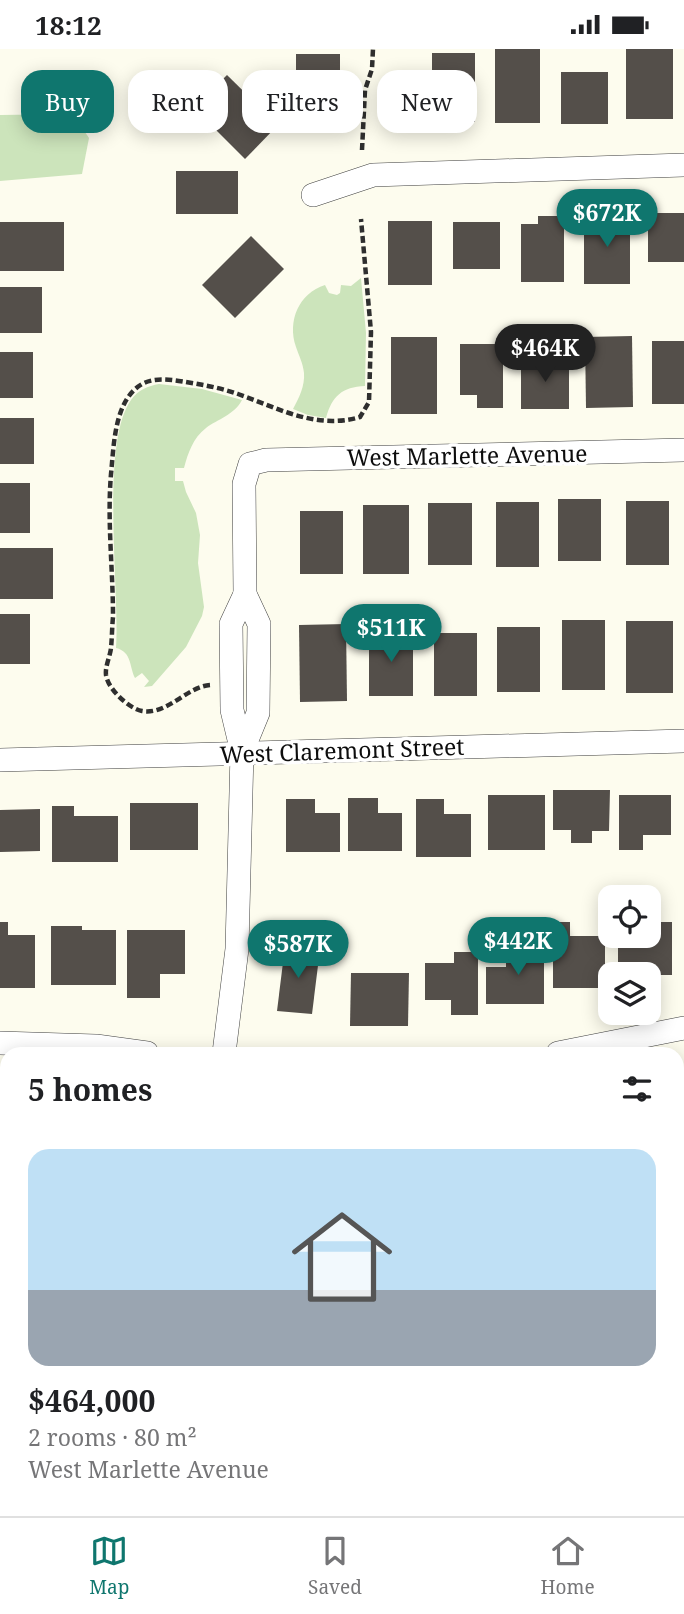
<!DOCTYPE html>
<html lang="en">
<head>
<meta charset="utf-8">
<style>
	body { margin:0; font-family:"Noto Serif",serif; background:#f6f6f6; color:#202124; height:100vh; display:flex; flex-direction:column; font-size:26px; white-space:nowrap }
	* { box-sizing:border-box; margin:0 }
	p { font-size:23px; color:#757577 }
	.icon { flex:none; width:38px; height:38px; fill:none; stroke:currentColor; stroke-width:2; stroke-linecap:round; stroke-linejoin:round }
	.map { position:relative; flex:1; overflow:hidden }
	.details { position:absolute; left:0px; top:998px; width:684px; height:471px; display:flex; flex-direction:column; background:#fff; border-radius:21px 21px 0 0; box-shadow:0 4px 18px #0003 }
	.details>* { flex:none }
	.hud { position:absolute; left:21px; top:21px; width:642px; height:63px; display:flex; gap:14px }
	.buttons { position:absolute; left:598px; top:836px; display:grid; gap:14px }
	.buttons a { display:grid; place-items:center; width:63px; height:63px; border-radius:14px; background:#fff; box-shadow:0 4px 18px #0003; font-size:35px }
	.price { position:absolute; translate:-50% -60px; padding:0 16px; border-radius:24px; background:#0f766e; color:#fff; font-size:23px; line-height:46px; filter:drop-shadow(0 2px 4px #0008) }
	.price::after { content:''; position:absolute; left:50%; top:42px; width:21px; height:16px; margin-left:-10px; background:inherit; clip-path:polygon(0 0,100% 0,50% 100%) }
	.price.active { background:#222; color:#fff }
	ul { padding:0; list-style:none }
	li { display:grid; align-content:center; gap:14px; height:371px; padding:0 28px }
	li+li { border-top:2px solid #e0e0e0 }
	li span { display:grid; place-items:center; height:217px; border-radius:21px; color:#555 }
	li>.icon { margin-inline-start:auto }
	span .icon { width:126px; height:126px; fill:#fffc; stroke-width:1 }
	li b { font-size:30px }
	h2 { display:flex; justify-content:space-between; align-items:center; height:84px; padding:0 28px; font-size:30px }
	.tag { padding:0 24px; border-radius:21px; background:#fff; box-shadow:0 4px 18px #0003; font-size:24px; line-height:63px }
	.tag.active { background:#0f766e; color:#fff }
	.status { display:flex; justify-content:space-between; align-items:center; height:49px; padding:0 35px; background:#fff; direction:ltr }
	.status svg { height:19px; fill:currentColor }
	.dock { display:flex; justify-content:space-around; align-items:center; height:98px; border-top:2px solid #e0e0e0; background:#fff; font-size:19px; color:#757577 }
	.dock a { display:grid; justify-items:center; gap:4px }
	.dock .active { color:#0f766e }
	.map>svg:first-child { display:block }
	.green { fill:#cce4bb }
	.building { fill:#544f4a }
	.lines { fill:none; stroke-linecap:round; stroke-linejoin:round }
	.minor-casing { stroke:#404040; stroke-width:24 }
	.path { stroke:#2f2f2f; stroke-width:4.5; stroke-dasharray:7 3.5; stroke-linecap:butt }
	.minor { stroke:#fff; stroke-width:23 }
	.labels { text-anchor:middle; dominant-baseline:central; stroke-width:7; stroke-linejoin:round; paint-order:stroke }
	.street-label { font-size:23px; fill:#0d0d0d; stroke:#fff }
</style>
</head>
<body>
<div class="status"><b>18:12</b><svg viewBox="0 0 49 12"><path d="M0 12V9h3v3zM5 12V6h3v6zM10 12V3h3v9zM15 12V0h3v12zM26 1h20v11H26zM47 4h2v5h-2z"/></svg></div>
<div class="map">
<svg width="684" height="1467" viewBox="0 0 684 1467">
	<rect width="100%" height="100%" fill="#fdfcee"/>
	<g class="green">
		<path d="M73,65L89,89L82,125L0,132V66Z"/>
		<path d="M361,229L366,284L365,337C342,338 332,347 326,369L308,366L293,360C299,349 305,337 304,324C303,314 299,307 296,298C287,272 299,244 325,236L329,244L337,246L340,244L341,236L351,237Z"/>
		<path d="M159,335L202,340L242,351C234,366 218,370 206,379C193,389 188,404 184,419H175V432H183L186,443L196,464L200,486L198,514L204,558L202,567L186,598L152,637L144,638L149,632L142,624L135,629C129,617 132,603 116,599C120,541 100,394 131,351C138,341 148,337 159,335Z"/>
	</g>
	<g class="building">
		<rect x="495" y="0" width="45" height="74"/>
		<rect x="626" y="0" width="47" height="70"/>
		<rect x="432" y="4" width="43" height="69"/>
		<rect x="296" y="5" width="44" height="63"/>
		<rect x="561" y="23" width="47" height="52"/>
		<path d="M227,26L278,76L245,110L194,59Z"/>
		<rect x="176" y="122" width="62" height="43"/>
		<rect x="648" y="164" width="36" height="49"/>
		<rect x="584" y="165" width="46" height="70"/>
		<path d="M538,167H564V233H521V175H538Z"/>
		<rect x="388" y="172" width="44" height="64"/>
		<rect x="0" y="173" width="64" height="49"/>
		<rect x="453" y="173" width="47" height="47"/>
		<path d="M251,187L284,220L235,269L202,236Z"/>
		<rect x="0" y="238" width="42" height="46"/>
		<path d="M632,287L633,358L586,359L585,288Z"/>
		<rect x="391" y="288" width="46" height="77"/>
		<rect x="652" y="292" width="32" height="63"/>
		<path d="M460,295H503V359H477V346H460Z"/>
		<rect x="0" y="303" width="33" height="46"/>
		<rect x="521" y="311" width="48" height="49"/>
		<rect x="0" y="369" width="34" height="46"/>
		<rect x="0" y="434" width="30" height="50"/>
		<rect x="558" y="450" width="43" height="62"/>
		<rect x="626" y="452" width="43" height="64"/>
		<rect x="496" y="453" width="43" height="65"/>
		<rect x="428" y="454" width="44" height="62"/>
		<rect x="363" y="456" width="46" height="69"/>
		<rect x="300" y="462" width="43" height="63"/>
		<rect x="0" y="499" width="53" height="51"/>
		<rect x="0" y="565" width="30" height="50"/>
		<rect x="562" y="571" width="43" height="70"/>
		<rect x="626" y="572" width="47" height="72"/>
		<path d="M346,575L347,652L300,653L299,576Z"/>
		<rect x="497" y="578" width="43" height="65"/>
		<rect x="369" y="583" width="44" height="64"/>
		<rect x="434" y="584" width="43" height="63"/>
		<path d="M553,741H610L609,782H592V794H571V781H553Z"/>
		<rect x="488" y="746" width="57" height="55"/>
		<path d="M619,746H671V786H643V801H619Z"/>
		<path d="M348,749H378V764H402V802H348Z"/>
		<path d="M286,750H315V764H340V803H286Z"/>
		<path d="M416,750H444V765H471V808H416Z"/>
		<rect x="130" y="754" width="68" height="47"/>
		<path d="M52,757H74V767H118V813H52Z"/>
		<path d="M40,760V802L0,803V761Z"/>
		<path d="M0,873H8V886H35V939H0Z"/>
		<path d="M553,873H570V887H605V939H553Z"/>
		<path d="M649,873H672V926H618V887H649Z"/>
		<path d="M51,877H82V881H116V936H51Z"/>
		<path d="M127,881H185V925H160V949H127Z"/>
		<path d="M506,896H544V955H486V918H506Z"/>
		<path d="M285,897L320,900L312,965L277,962Z"/>
		<path d="M454,903H478V966H451V951H425V914H454Z"/>
		<path d="M351,924H409L408,977H350Z"/>
		<rect x="0" y="1049" width="4" height="55"/>
		<path d="M684,1054V1093H677V1055Z"/>
		<rect x="677" y="1176" width="5" height="34"/>
		<rect x="677" y="1296" width="7" height="51"/>
		<rect x="0" y="1335" width="7" height="53"/>
		<path d="M0,1460L21,1461V1467H0Z"/>
		<rect x="31" y="1461" width="60" height="6"/>
		<path d="M187,1461H213L243,1467H186Z"/>
		<rect x="538" y="1462" width="60" height="5"/>
	</g>
	<g class="lines">
		<defs>
			<g id="minor">
				<path d="M313,146L373,126L684,116"/>
				<path d="M242,703L258,664L259,575L245,545L244,435L250,415L266,411L684,401"/>
				<path d="M0,711L684,692"/>
				<path d="M0,994L96,997L147,1004"/>
				<path d="M224,1004L237,900L242,703L232,661L231,575L245,545"/>
				<path d="M558,1004L684,979"/>
				<path d="M677,1259L684,1258"/>
				<path d="M0,1266H7"/>
				<path d="M643,1461L644,1467"/>
				<path d="M135,1467L136,1461"/>
			</g>
		</defs>
		<use href="#minor" class="minor-casing"/>
		<g class="path">
			<path d="M362,101L365,41L372,20L373,0"/>
			<path d="M210,636C186,638 168,666 142,662C128,659 108,640 106,626C105,617 110,608 111,599C112,589 112,578 113,568C113,520 107,472 111,425C114,396 114,349 144,334C157,328 173,331 186,333C204,336 221,339 238,345C278,359 316,381 360,368L369,353L371,283L361,170"/>
		</g>
		<use href="#minor" class="minor"/>
	</g>
	<g class="labels">
		<g class="street-label">
			<text transform="translate(467 406) rotate(-1)">West Marlette Avenue</text>
			<text transform="translate(342 701) rotate(-2)">West Claremont Street</text>
		</g>
	</g>
</svg>
<div class="buttons">
<a><svg class="icon" aria-label="locate" viewBox="0 0 24 24"><circle cx="12" cy="12" r="6"/><path d="M12 2v4M12 18v4M2 12h4M18 12h4"/></svg></a>
<a><svg class="icon" aria-label="layers" viewBox="0 0 24 24"><path d="M12 4l9 5-9 5-9-5zM3 14l9 5 9-5"/></svg></a>
</div>
<b class="price" style="left:607px;top:200px">$672K</b>
<b class="price active" style="left:545px;top:335px">$464K</b>
<b class="price" style="left:391px;top:615px">$511K</b>
<b class="price" style="left:518px;top:928px">$442K</b>
<b class="price" style="left:298px;top:931px">$587K</b>
<div class="hud">
<a class="tag active">Buy</a>
<a class="tag">Rent</a>
<a class="tag">Filters</a>
<a class="tag">New</a>
</div>
<section class="details">
<h2>5 homes<svg class="icon" aria-label="filters" viewBox="0 0 24 24"><path d="M4 7h16M4 17h16"/><circle cx="9" cy="7" r="2"/><circle cx="15" cy="17" r="2"/></svg></h2>
<ul>
<li><span style="background:linear-gradient(#bfe0f5 65%,#9aa5b1 0)"><svg class="icon" aria-label="home" viewBox="0 0 24 24"><path d="M3 11l9-7 9 7M6 9v11h12V9"/></svg></span><div><b>$464,000</b><p>2 rooms · 80 m²</p><p>West Marlette Avenue</p></div></li>
</ul>
</section>
</div>
<nav class="dock">
<a class="active"><svg class="icon" aria-label="map" viewBox="0 0 24 24"><path d="M3 6l6-2 6 2 6-2v14l-6 2-6-2-6 2zM9 4v14M15 6v14"/></svg>Map</a>
<a><svg class="icon" aria-label="saved" viewBox="0 0 24 24"><path d="M7 4h10v16l-5-4-5 4z"/></svg>Saved</a>
<a><svg class="icon" aria-label="home" viewBox="0 0 24 24"><path d="M3 11l9-7 9 7M6 9v11h12V9"/></svg>Home</a>
</nav>
</body>
</html>
